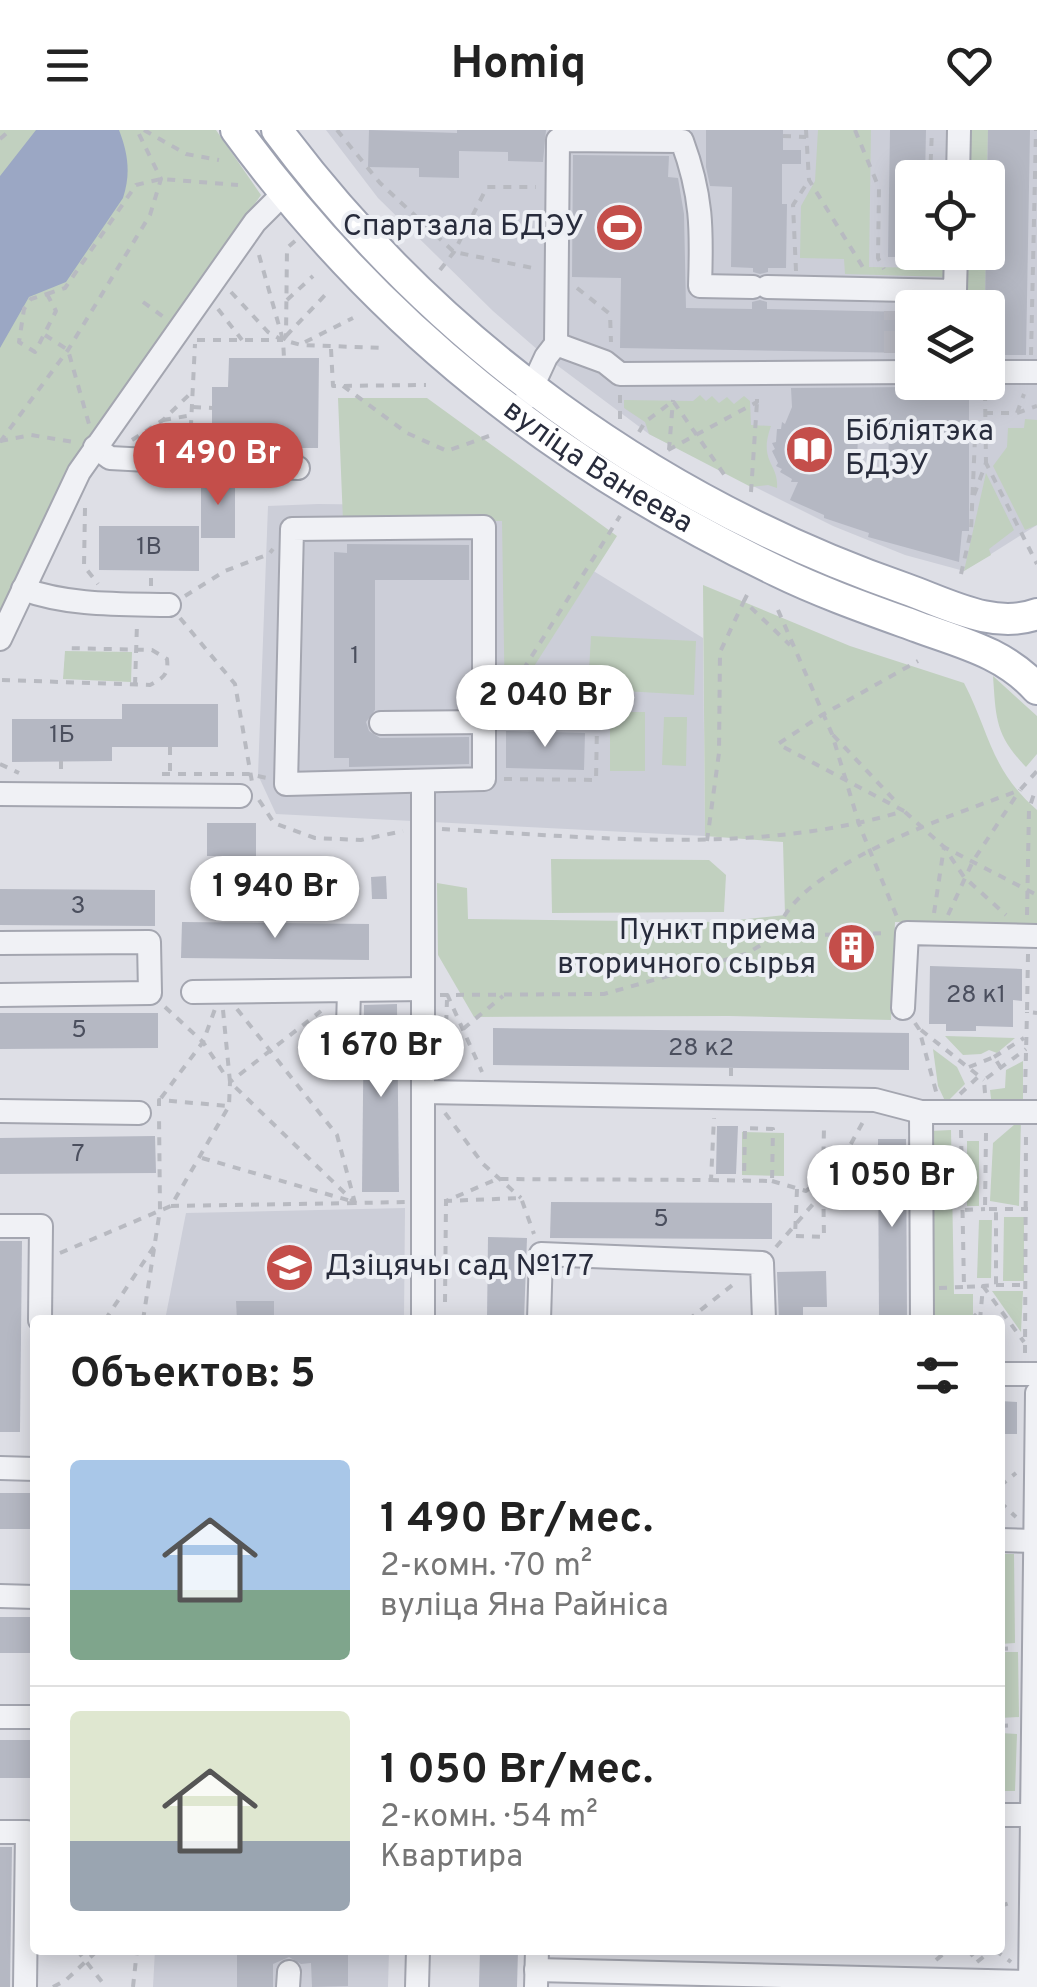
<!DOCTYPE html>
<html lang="ru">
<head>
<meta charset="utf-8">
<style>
	body { margin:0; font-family:Overpass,sans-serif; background:#f6f6f6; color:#222; height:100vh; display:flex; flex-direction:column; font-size:38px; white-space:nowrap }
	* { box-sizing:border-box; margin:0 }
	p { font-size:32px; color:#767676 }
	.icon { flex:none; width:55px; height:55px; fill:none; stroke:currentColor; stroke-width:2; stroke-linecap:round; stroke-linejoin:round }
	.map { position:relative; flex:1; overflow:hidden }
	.sheet { position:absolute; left:30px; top:1185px; width:975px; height:640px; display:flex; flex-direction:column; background:#fff; border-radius:10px; box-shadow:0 5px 25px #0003 }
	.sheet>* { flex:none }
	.controls { position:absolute; left:895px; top:30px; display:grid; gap:20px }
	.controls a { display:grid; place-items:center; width:110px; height:110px; border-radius:10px; background:#fff; box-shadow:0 5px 25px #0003; font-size:50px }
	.price { position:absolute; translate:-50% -85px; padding:0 22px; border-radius:35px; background:#fff; color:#222; font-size:32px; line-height:65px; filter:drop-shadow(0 2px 5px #0008) }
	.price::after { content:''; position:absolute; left:50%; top:60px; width:30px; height:22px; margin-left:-15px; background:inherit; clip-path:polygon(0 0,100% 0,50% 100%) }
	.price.selected { background:#c44e4a; color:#fff }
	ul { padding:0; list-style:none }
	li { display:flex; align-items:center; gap:30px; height:250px; padding:0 40px }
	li+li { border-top:2px solid #e0e0e0 }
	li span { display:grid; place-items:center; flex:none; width:280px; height:200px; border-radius:10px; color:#555 }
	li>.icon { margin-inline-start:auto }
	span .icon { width:120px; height:120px; fill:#fffc; stroke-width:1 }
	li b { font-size:42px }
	h2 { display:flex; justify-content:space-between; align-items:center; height:120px; padding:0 40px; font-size:42px }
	header { display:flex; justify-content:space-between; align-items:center; height:130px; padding:0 40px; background:#fff; font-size:45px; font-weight:700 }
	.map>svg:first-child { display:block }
	.built { fill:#ccced8; fill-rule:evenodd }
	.green { fill:#c1d0bf }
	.water { fill:#9ba7c4 }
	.building { fill:#b5b8c3; fill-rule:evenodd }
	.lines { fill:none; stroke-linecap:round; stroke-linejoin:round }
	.minor-tunnel { stroke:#babbc4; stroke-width:22; stroke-dasharray:22 11; stroke-linecap:butt }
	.minor-casing { stroke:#a4a6b0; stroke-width:26 }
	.major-casing { stroke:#9ea2b1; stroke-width:34 }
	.path { stroke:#b8bac1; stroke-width:4; stroke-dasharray:8 8; stroke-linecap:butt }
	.minor { stroke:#f0f1f5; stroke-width:22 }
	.major { stroke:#fff; stroke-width:30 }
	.labels { text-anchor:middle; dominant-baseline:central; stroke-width:8; stroke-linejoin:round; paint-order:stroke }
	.number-label { font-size:25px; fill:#4b4f5e }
	.poi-label { font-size:30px; fill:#282c3c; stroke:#edeff4; text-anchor:end }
	.street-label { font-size:30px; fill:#282c3c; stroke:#edeff4 }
</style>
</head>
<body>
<header><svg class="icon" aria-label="menu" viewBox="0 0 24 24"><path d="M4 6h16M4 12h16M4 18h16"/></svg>Homiq<svg class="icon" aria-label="heart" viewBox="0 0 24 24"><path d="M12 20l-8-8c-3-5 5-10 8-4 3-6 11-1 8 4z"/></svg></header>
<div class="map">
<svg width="1037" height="1857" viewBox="0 0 1037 1857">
	<rect width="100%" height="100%" fill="#dedfe6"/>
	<g class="built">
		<path d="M326,0H1037V395L964,441L905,425L833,396L649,304L546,227L493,181L378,68ZM912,48H988V122H912ZM912,178H988V252H912Z"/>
		<path d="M318,374L487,376L703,508L705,706L276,684L258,645L268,376Z"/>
		<path d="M405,1078L404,1190H165L186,1083Z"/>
		<path d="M155,1820H389L388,1857H153Z"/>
	</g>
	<g class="green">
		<path d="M0,0H216L261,65L83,322L0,487Z"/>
		<path d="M818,0H871L869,137L937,138L938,123H949L948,147L845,144L844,129L800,128L801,76L815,51Z"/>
		<path d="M969,0H988L987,47L968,48Z"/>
		<path d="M967,123H986L985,177L965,178Z"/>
		<path d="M700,265L706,271L712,266L719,273L727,267L734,274L744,266L750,271L751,295L771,296C758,332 779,333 777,358L768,355L751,357L649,304L645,292L624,278V270L693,271Z"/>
		<path d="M338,268H427L617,406L505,582L502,391H343Z"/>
		<path d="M1025,289L1037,290V395L1025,400L993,336L1007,317L1008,298H1024Z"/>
		<path d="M986,343L1014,400L989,419L991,425L964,441Z"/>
		<path d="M703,455L850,516L964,553C990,603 990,639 1037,680V795L895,792L891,890L729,886L474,887L438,825L437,753L467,758L468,789L718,792L785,785L783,712L705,706Z"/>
		<path d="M591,506L696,511L694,565L588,559Z"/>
		<path d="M65,521L132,522L131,552L63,549Z"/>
		<path d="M993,546L1037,586V624L1026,637C995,605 996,588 993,546Z"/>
		<rect x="610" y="582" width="35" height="59"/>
		<path d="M664,587H687L686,636L662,635Z"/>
		<path d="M551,729L709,730L726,745L724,782L552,783Z"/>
		<path d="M945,906L1015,908L997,923L989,920L981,924L963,925Z"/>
		<path d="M933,919L957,937L965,954L946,973L938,956Z"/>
		<path d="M1023,931V976L992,977L990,960L1005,958L1006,940Z"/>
		<path d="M1021,989L1019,1076L990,1071L993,1013Z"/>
		<path d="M951,1000L954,1164H973V1190H933L930,1001Z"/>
		<path d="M742,1002L784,1003V1046L742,1045Z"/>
		<rect x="967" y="1011" width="12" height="65"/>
		<path d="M1004,1087H1024V1151H1003Z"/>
		<path d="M979,1090H992L991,1148H977Z"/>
		<path d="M992,1161H1023L1021,1202Z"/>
		<path d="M1000,1424H1014L1015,1513L1000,1514Z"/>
		<path d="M1000,1522H1018L1019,1587L1000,1588Z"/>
		<path d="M1000,1603L1017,1604L1015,1661H1000Z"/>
	</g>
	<path class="water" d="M36,0H119C128,23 131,44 123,68L66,152L29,167L0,218V46Z"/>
	<g class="building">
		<path d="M369,0L457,3V0H546L543,32L508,31V22L459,21V48L419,47V38L368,37Z"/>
		<path d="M706,0H783V20H801V34H782V74H787L786,138H768V142L760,144L753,142V138L731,137L732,57L710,56L706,37Z"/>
		<path d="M890,0H926L925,48H912V127H888Z"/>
		<path d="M988,0H1030L1026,225H988V178H985Z"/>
		<path d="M573,25L669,26L668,47L678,48L684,84L686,178L752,179V172L760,170L767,172V179L912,182V223L620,218L621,148L572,147Z"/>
		<path d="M229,228H319L318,318H302L301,321L212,318V257H228Z"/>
		<path d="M937,252H955V265H969V401H962L959,432L868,407L869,403L824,388V385L790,370L798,352H791L792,349L780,342L782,339L776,336L778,333L772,321L775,319L772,313L776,312L777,299H781L782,292L785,294L792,277L791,258L912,257L937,256ZM858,297H889L888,343H857Z"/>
		<path d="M201,348L235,350V408H201Z"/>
		<path d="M99,396H199V441L99,440Z"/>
		<path d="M347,414L469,415V450H375V580L366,592L369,601L380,608L469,607V634L349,637V628H334V422L347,423Z"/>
		<path d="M122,574H218V617H112V631L12,632V589H122Z"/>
		<path d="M506,601L585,603L584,640L506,638Z"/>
		<rect x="207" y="693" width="49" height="33"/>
		<path d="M386,746L387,769H372L371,747Z"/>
		<path d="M0,759L155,760V796L0,795Z"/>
		<path d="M182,792L369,794V830L181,828Z"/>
		<path d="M930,836L1022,839V871L1013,870V897L976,896V901H946V894H929Z"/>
		<path d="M397,874L399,1062H362L364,875Z"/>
		<path d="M0,883H158V918L0,919Z"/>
		<path d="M493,898L909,903V940L493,935Z"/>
		<path d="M717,996H738L736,1044H716Z"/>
		<path d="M155,1006L156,1043L0,1044V1008Z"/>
		<path d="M878,1009H906L907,1190H879Z"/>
		<path d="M551,1072L772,1073V1109L550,1108Z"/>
		<path d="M488,1107L527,1108L524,1190H487Z"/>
		<path d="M0,1111H22L20,1302H0Z"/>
		<path d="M826,1141L827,1177H803V1190H779L777,1142Z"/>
		<path d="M236,1171H274V1190H237Z"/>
		<path d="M1000,1271L1017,1272V1304H1000Z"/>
		<rect x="0" y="1363" width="35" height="36"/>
		<rect x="0" y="1487" width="35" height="36"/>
		<rect x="0" y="1610" width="35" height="38"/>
		<path d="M0,1717H12L10,1857H0Z"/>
		<path d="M237,1820H348V1856L312,1857L311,1833L301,1834L289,1827L273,1834V1857H237Z"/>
		<path d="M480,1820H518L517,1857H479Z"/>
	</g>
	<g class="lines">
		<path class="minor-tunnel" d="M895,223V181"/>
		<defs>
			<g id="minor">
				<path d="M958,48L959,0"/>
				<path d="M767,157L955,161L956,122"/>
				<path d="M556,214L558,10L682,11C702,65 702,99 700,156L753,157"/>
				<path d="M988,242H1037"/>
				<path d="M527,268L546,227L556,214L605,232L620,244L912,242"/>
				<path d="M95,317L110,328L298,338"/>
				<path d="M484,397V649L286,654L292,399Z"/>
				<path d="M23,459C69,476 121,474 169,475"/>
				<path d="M0,509L79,342L255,92L283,64"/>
				<path d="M381,593L485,592"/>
				<path d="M0,664L240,666"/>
				<path d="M0,813L149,812L150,863L0,865"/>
				<path d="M349,860L423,859"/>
				<path d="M193,862L349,860L347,934"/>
				<path d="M903,878L907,803L1037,806"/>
				<path d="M423,962L875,970L921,982H1037"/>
				<path d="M0,981L139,983"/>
				<path d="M921,982L922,1190"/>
				<path d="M0,1096H41L40,1190"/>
				<path d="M423,1190V651"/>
				<path d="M539,1190L541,1124L762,1133L764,1190"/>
				<path d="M1000,1244H1037"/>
				<path d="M0,1338L35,1339"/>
				<path d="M1000,1410L1036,1411"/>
				<path d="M0,1466L35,1467"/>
				<path d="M0,1587H35"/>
				<path d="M1000,1685H1032"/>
				<path d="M0,1702H27L25,1857"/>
				<path d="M536,1840L1030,1852"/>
				<path d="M288,1857L289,1842"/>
				<path d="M417,1857L418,1820"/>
				<path d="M536,1857L537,1820"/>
				<path d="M1030,1857L1037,1263"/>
			</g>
			<g id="major">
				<path id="s1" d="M236,0C380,197 557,335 777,441C822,463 871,480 918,497C962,513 1005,523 1037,559"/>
				<path d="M277,0C435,212 656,372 906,459C948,474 994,500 1037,484"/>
			</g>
		</defs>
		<use href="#minor" class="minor-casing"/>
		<use href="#major" class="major-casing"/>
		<g class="path">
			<path d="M144,0L186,24L219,30"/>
			<path d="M337,0L380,53L454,122L538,139"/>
			<path d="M806,0L809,50L864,139"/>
			<path d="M855,0L879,58L878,128L884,139"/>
			<path d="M783,6L806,7"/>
			<path d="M0,9L10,0"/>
			<path d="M930,48L932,0"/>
			<path d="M295,111L287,118L286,206L283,210L301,215L384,218"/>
			<path d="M259,125L283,210L284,228"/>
			<path d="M918,139L930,129V122"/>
			<path d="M440,140L454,122L487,57H536"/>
			<path d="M796,141L793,75L809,50"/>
			<path d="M577,158L610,184L611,212"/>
			<path d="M231,162L268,202L282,210"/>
			<path d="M47,164L65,158L136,55L161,49L238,55"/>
			<path d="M47,164L56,181L35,222L19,212L24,179L31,169Z"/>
			<path d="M287,170L313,146"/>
			<path d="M143,172L165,188"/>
			<path d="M218,179L242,210"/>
			<path d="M45,205L68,220L89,294"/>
			<path d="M286,206L328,162"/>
			<path d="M197,210H283"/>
			<path d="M305,212L353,188"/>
			<path d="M331,219L333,256L426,255"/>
			<path d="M1031,225L1036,0"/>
			<path d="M343,256L407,303L447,321L489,306"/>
			<path d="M985,263L986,333"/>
			<path d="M193,277L212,278"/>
			<path d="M985,283H1017L1037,276"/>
			<path d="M1017,283L1024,264"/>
			<path d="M620,289V265"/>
			<path d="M163,290L193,285"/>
			<path d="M639,302L645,292L673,271L728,350"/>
			<path d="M969,307H985"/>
			<path d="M132,310L163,290L194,260"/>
			<path d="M0,311L31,305L74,312"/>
			<path d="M0,312L68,220L150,85L161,49L137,0"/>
			<path d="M190,314L195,214"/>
			<path d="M668,320L757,272V263"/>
			<path d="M669,320L673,270"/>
			<path d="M751,362L757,272"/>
			<path d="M974,365L986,333L1037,434"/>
			<path d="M85,378L84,436L98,454"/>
			<path d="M961,444L971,401L975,307"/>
			<path d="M151,456V441"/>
			<path d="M747,465L744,471L790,515"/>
			<path d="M185,466L225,441L269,424L273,419"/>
			<path d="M778,480L832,604L859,694L897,787"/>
			<path d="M180,488L235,554L252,652"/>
			<path d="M2,550L150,555C163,548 169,545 167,529L152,520L65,518"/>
			<path d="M135,555L137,494"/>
			<path d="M506,567L620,386"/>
			<path d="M833,605L899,675"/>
			<path d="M170,617V643"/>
			<path d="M61,631V644"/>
			<path d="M0,634L19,643"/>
			<path d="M162,644H248L267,648"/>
			<path d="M504,649L596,650L597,596L591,586H504"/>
			<path d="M259,670L274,693L315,708L361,710L403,701"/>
			<path d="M904,681L778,614L822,585L918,531"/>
			<path d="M905,682L944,717L964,747L1006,785"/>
			<path d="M442,699C596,707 755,726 904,681"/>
			<path d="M707,711L719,623L720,522L744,471"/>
			<path d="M934,783L944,717L1037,765"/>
			<path d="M948,785L973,731L1020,660"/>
			<path d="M1027,785L1029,679L1035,661"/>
			<path d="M777,806L888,803"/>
			<path d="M1028,824L1027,882L1037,883"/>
			<path d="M447,864L482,942"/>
			<path d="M440,865L604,864L746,824L776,806C790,736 958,684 1020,660L1037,641"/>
			<path d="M165,877L203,912L227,948"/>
			<path d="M237,879L337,1005L355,1073"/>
			<path d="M223,880L230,952L355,1073L405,1072"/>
			<path d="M915,893L919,899L937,965"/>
			<path d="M921,900L984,950"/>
			<path d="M445,925L447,870"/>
			<path d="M994,927L1024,908"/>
			<path d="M969,937L994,927L1001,938"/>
			<path d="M731,938V950"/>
			<path d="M447,944L463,899L503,866"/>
			<path d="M985,963L984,950L1026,919"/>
			<path d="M1025,963L1027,882"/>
			<path d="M960,964L979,946"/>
			<path d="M161,968L203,912L215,879"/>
			<path d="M159,976V970L229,976"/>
			<path d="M445,983L483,1034L521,1068"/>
			<path d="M961,1000L964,1157L983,1156L1024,1212"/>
			<path d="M986,1003L985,1079H1028"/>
			<path d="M202,1028L351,1071"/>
			<path d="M711,1050L772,1051L773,999L745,998L744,1050"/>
			<path d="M772,1051L806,1061L823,1047L824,997"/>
			<path d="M797,1059L795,1106L824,1107L823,1047"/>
			<path d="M444,1071L521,1068L534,1104"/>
			<path d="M171,1076L355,1073"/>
			<path d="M965,1080L985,1079"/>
			<path d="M776,1117L826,1059L864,990"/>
			<path d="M60,1123L171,1076L229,976L230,952L321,881"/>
			<path d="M996,1155H1026"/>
			<path d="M939,1158L964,1157"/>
			<path d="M445,1172L446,1071L497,1049L711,1050L714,988"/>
			<path d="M105,1190L155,1115"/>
			<path d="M143,1190L160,1080L159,985"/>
			<path d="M688,1190L735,1153"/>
			<path d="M971,1190L981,1179"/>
			<path d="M980,1190L983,1156L996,1155V1079"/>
			<path d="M1025,1223L1026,1002"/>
			<path d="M1000,1356L1016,1343"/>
			<path d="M1000,1372L1016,1387"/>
			<path d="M1000,1519L1015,1518"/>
			<path d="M1000,1596L1015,1595"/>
			<path d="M1000,1776L1013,1772"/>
			<path d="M77,1820L106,1857"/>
			<path d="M968,1820L977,1831"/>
			<path d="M995,1820L1011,1832"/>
			<path d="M936,1830L948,1820"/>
			<path d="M977,1832L992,1820"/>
			<path d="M53,1857L66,1850L98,1820"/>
			<path d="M133,1857L137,1820"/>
		</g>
		<use href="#minor" class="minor"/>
		<use href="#major" class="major"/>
	</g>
	<defs>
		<symbol id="stadium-disc" viewBox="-11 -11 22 22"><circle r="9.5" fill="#c44e4a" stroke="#edeff4"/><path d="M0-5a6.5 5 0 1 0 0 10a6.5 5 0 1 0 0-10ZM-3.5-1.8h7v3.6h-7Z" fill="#fff"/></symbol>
		<symbol id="library-disc" viewBox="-11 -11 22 22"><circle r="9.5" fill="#c44e4a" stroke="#edeff4"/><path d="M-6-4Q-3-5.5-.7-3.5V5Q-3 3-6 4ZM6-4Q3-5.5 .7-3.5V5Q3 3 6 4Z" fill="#fff"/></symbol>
		<symbol id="building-disc" viewBox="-11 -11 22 22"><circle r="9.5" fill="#c44e4a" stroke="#edeff4"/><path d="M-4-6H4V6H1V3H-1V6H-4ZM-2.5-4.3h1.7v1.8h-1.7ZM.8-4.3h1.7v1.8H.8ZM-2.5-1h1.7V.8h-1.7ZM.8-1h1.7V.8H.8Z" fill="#fff"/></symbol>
		<symbol id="school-disc" viewBox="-11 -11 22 22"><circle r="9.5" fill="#c44e4a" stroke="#edeff4"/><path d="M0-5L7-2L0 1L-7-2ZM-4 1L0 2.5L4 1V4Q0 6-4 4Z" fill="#fff"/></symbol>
	</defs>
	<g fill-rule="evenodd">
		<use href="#stadium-disc" x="592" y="70" width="55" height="55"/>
		<use href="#library-disc" x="782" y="292" width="55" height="55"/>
		<use href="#building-disc" x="824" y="790" width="55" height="55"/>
		<use href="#school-disc" x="262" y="1110" width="55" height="55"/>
	</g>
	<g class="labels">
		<g class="number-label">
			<text x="149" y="418">1В</text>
			<text x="355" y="527">1</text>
			<text x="62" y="606">1Б</text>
			<text x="78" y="777">3</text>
			<text x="976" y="866">28 к1</text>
			<text x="79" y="901">5</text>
			<text x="701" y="919">28 к2</text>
			<text x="78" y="1025">7</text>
			<text x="661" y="1090">5</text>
		</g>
		<g class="poi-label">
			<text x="584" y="97">Спартзала БДЭУ</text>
			<text x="845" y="302" text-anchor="start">Бібліятэка<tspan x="845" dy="34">БДЭУ</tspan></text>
			<text x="816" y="801">Пункт приема<tspan x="816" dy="34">вторичного сырья</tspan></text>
			<text x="325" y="1137" text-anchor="start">Дзіцячы сад №177</text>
		</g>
		<g class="street-label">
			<text stroke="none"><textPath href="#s1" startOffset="498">вуліца Ванеева</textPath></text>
		</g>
	</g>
</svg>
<div class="controls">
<a><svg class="icon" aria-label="locate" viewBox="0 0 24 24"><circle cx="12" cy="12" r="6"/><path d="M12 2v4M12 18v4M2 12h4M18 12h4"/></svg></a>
<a><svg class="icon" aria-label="layers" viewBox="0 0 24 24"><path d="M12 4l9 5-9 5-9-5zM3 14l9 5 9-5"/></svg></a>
</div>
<b class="price selected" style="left:218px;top:378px">1 490 Br</b>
<b class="price" style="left:545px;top:620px">2 040 Br</b>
<b class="price" style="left:275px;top:811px">1 940 Br</b>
<b class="price" style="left:381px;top:970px">1 670 Br</b>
<b class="price" style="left:892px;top:1100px">1 050 Br</b>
<section class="sheet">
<h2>Объектов: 5<svg class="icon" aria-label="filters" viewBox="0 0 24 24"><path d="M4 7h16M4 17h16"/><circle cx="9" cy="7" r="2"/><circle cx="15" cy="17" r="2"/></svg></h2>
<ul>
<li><span style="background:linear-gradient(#a9c7e8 65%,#7fa58c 0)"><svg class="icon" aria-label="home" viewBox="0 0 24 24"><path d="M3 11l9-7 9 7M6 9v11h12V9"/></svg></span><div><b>1 490 Br/мес.</b><p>2-комн. · 70 m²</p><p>вуліца Яна Райніса</p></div></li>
<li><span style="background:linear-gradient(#dfe7d0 65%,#9aa5b1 0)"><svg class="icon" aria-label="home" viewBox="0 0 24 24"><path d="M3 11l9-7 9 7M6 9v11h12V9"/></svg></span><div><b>1 050 Br/мес.</b><p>2-комн. · 54 m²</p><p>Квартира</p></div></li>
</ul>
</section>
</div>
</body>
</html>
